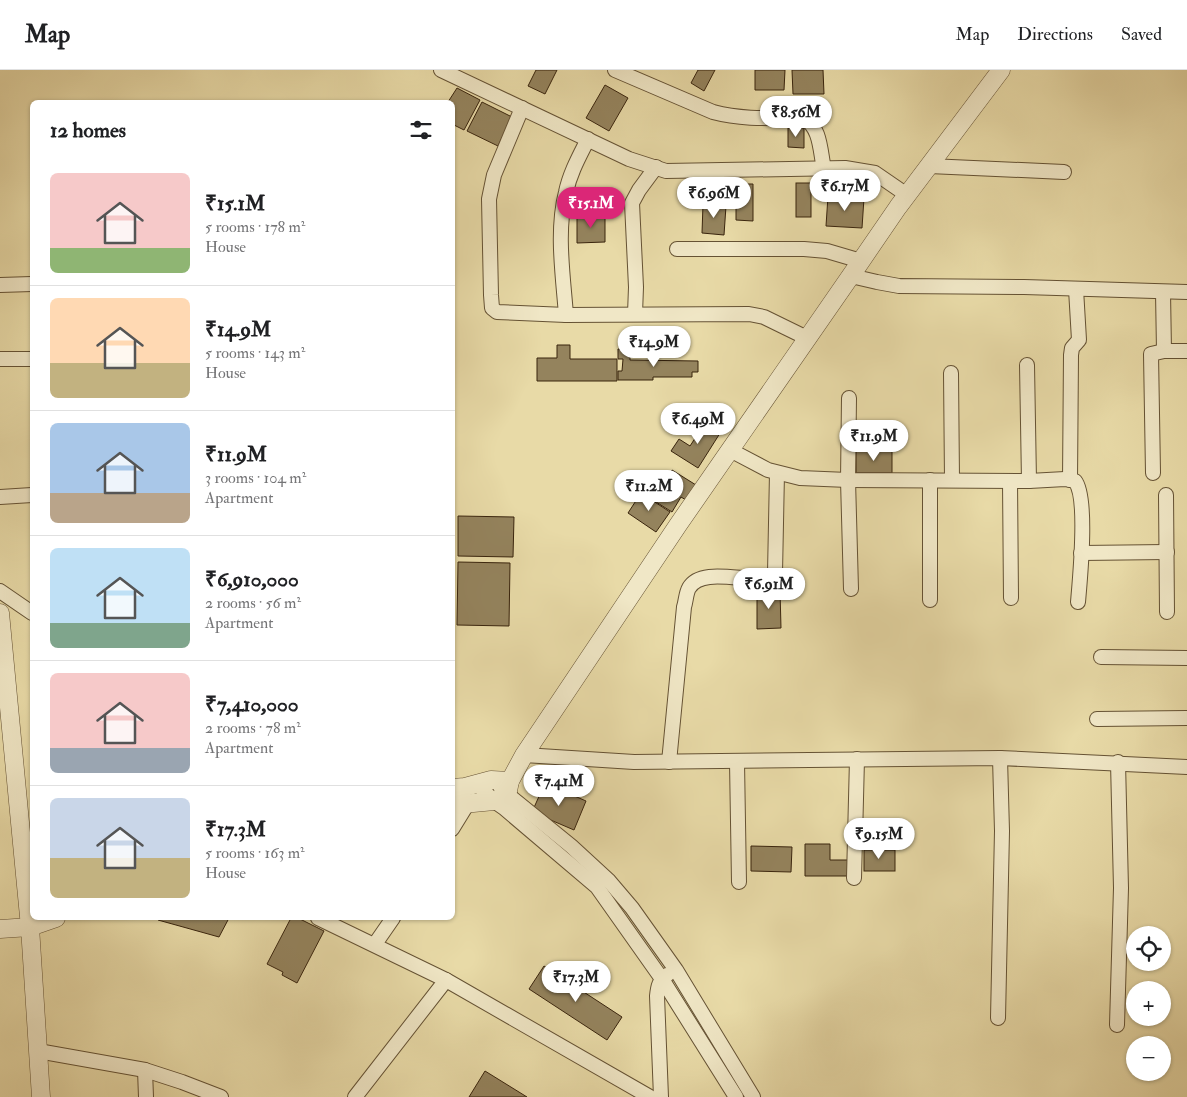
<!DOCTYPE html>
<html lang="en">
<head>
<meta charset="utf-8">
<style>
	body { margin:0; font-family:"IM FELL Double Pica",serif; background:#f6f6f6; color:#202124; height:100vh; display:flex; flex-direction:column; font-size:19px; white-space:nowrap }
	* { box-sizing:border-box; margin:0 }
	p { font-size:16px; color:#757577 }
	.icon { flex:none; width:28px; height:28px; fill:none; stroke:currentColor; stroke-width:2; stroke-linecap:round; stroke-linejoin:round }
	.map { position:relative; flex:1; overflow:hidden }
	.panel { position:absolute; left:30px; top:30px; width:425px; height:820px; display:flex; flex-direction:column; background:#fff; border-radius:8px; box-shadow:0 1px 4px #0004 }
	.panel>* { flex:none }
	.fabs { position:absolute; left:1126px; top:856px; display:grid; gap:10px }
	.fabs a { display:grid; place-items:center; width:45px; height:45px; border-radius:50%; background:#fff; box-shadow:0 1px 4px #0004; font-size:25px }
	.price { position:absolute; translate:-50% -42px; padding:0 11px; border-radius:18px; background:#fff; color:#222; font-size:16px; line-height:32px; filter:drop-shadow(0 1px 2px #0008) }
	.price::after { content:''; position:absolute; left:50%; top:30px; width:15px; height:11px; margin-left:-8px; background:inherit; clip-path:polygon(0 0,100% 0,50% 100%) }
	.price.active { background:#db2777; color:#fff }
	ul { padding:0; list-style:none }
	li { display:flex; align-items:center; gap:15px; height:125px; padding:0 20px }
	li+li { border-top:1px solid #e0e0e0 }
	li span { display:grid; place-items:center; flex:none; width:140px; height:100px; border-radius:8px; color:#555 }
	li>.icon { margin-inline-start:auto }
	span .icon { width:60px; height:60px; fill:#fffc; stroke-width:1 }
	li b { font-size:21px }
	h2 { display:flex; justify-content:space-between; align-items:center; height:60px; padding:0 20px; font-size:21px }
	header { display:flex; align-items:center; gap:30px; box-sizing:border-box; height:70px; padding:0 25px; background:#fff; border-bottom:1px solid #e0e0e0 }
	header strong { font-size:24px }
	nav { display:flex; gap:28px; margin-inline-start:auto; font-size:18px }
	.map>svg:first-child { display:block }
	.building { fill:#94835d; stroke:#39240d }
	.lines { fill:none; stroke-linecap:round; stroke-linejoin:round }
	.minor-casing { stroke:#655234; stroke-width:16 }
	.tertiary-casing { stroke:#655234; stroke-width:19 }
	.minor { stroke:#f0e7c6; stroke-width:14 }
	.tertiary { stroke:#f0e7c6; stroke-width:18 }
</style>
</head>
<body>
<header>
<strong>Map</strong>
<nav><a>Map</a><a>Directions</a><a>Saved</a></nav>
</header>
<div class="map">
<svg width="1187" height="1027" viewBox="0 0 1187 1027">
	<rect width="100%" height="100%" fill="#e8daa7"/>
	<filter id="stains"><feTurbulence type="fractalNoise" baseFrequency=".004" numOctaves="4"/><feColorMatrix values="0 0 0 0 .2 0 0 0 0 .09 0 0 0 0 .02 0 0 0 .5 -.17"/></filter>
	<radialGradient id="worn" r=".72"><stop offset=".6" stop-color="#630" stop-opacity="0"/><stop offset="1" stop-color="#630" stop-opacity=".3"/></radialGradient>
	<g class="building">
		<path d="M536,0H557L545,24L528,16Z"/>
		<path d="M698,0H715L704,21L691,13Z"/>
		<path d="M755,0H785L784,20H755Z"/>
		<path d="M792,0H823L824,24H793Z"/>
		<path d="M605,15L628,28L609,61L586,48Z"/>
		<path d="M457,18L480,30L464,60L452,54V32H448Z"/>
		<path d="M482,32L512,47L498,76L467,61Z"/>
		<path d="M788,58H804V78L788,77Z"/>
		<rect x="796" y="113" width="15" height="34"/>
		<path d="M736,114H753V151L736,150Z"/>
		<path d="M828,126L864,128L862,158L826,156Z"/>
		<path d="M703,134L726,136L724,165L702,163Z"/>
		<path d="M605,146V172L577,173V147Z"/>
		<path d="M557,275H570V289H617V311H537V288H557Z"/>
		<path d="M618,279L630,280V290L698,291V302H692V307H653V310H618V301H622L623,289H618Z"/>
		<path d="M707,350L722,360L698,398L671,381L679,369L690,376Z"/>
		<rect x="856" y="381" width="36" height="22"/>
		<path d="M672,400L696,415L686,430L681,427L672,442L645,425L655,410L662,415Z"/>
		<path d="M641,423L670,442L656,462L628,443Z"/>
		<path d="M458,446L514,447L513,487L458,486Z"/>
		<path d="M458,492L510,493L509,556L457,555Z"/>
		<path d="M780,521L781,558L757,559V522Z"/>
		<path d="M545,713L586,731L574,760L532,742Z"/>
		<rect x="864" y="756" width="31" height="19"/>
		<path d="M805,774H830V790H854V806H805Z"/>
		<path d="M751,776L792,777L791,802L751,801Z"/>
		<rect x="864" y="780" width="31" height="21"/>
		<path d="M158,848H229L219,867L158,850Z"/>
		<path d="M291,848H298L324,861L297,913L282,905L283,902L267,894Z"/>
		<path d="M544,896L622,947L607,970L529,919Z"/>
		<path d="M485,1001L527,1027H469Z"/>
	</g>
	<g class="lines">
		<defs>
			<g id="minor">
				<path d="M441,0L629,89L666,101L845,98L875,103L907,125"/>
				<path d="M615,0L713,42C743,50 773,48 804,48C821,58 820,81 824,99"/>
				<path d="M522,38L494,105L489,129L491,225L492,238L497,242L566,245L749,244L764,247L807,268"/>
				<path d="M929,96L1064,102"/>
				<path d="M677,179H804L827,181L861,191"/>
				<path d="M851,206L877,212L899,216L1024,217L1187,222"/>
				<path d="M0,215L32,214"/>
				<path d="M1163,222L1164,281"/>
				<path d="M635,244L636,217L632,133L639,120L656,97"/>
				<path d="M566,245C563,205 556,161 566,122C570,103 579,87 588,69"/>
				<path d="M0,289H32"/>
				<path d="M1027,295L1029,411"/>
				<path d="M951,303L952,410"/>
				<path d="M849,328L848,410L851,519"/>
				<path d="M730,380L768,400L800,408L848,410L1029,411L1065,409L1075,411C1088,427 1080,509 1078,532"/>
				<path d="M1153,403L1151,284L1164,281H1187"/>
				<path d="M930,410V530"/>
				<path d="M1070,410L1071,285L1072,278L1079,270L1076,219"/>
				<path d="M1010,411L1011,528"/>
				<path d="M1166,425L1167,542"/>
				<path d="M0,427L32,425"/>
				<path d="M1081,483L1167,482"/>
				<path d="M0,521L32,543"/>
				<path d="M1101,587L1187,588"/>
				<path d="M1097,649L1187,648"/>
				<path d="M524,685L634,692L1000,688L1187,697"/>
				<path d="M669,692L684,537C686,531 686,523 689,518C702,495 752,515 774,507L775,503L777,403"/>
				<path d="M737,692L739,812"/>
				<path d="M477,714L494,731L504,738L597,817L662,909L736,1027"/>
				<path d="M501,719L571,776L609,811L632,838L676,900L753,1027"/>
				<path d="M452,759L468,733"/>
				<path d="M854,808L857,689"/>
				<path d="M318,848L446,910L650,1027"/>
				<path d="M375,874L393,848"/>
				<path d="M998,948L1002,761L1000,688"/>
				<path d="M1117,955L1121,818L1118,692"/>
				<path d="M38,981L145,1000L182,1012L221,1027"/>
				<path d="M145,1000L146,1027"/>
				<path d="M355,1027L446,910"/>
				<path d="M661,1027L657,926C658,916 659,911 667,905"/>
			</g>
			<g id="tertiary">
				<path d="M0,543L30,857L41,1027"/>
				<path d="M452,718L465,717L491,710L510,711"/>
				<path d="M452,735L494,731L507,726L510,711L524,685L678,455L861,191L898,137L1001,0"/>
				<path d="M0,859L30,857L56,848"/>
			</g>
		</defs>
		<use href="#minor" class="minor-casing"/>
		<use href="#tertiary" class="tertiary-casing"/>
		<use href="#minor" class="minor"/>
		<use href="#tertiary" class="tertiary"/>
	</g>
	<rect width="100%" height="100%" filter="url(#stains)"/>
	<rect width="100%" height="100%" fill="url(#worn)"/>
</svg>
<div class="fabs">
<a><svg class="icon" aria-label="locate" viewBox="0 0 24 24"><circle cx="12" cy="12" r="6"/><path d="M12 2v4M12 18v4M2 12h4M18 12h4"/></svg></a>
<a>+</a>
<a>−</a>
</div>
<b class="price" style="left:796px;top:68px">₹8.56M</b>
<b class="price" style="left:845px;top:142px">₹6.17M</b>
<b class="price" style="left:714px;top:149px">₹6.96M</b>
<b class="price active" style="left:591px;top:159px">₹15.1M</b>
<b class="price" style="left:654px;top:298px">₹14.9M</b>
<b class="price" style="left:698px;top:375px">₹6.49M</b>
<b class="price" style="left:874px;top:392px">₹11.9M</b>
<b class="price" style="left:649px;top:442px">₹11.2M</b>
<b class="price" style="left:769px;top:540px">₹6.91M</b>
<b class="price" style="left:559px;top:737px">₹7.41M</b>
<b class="price" style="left:879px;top:790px">₹9.15M</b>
<b class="price" style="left:576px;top:933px">₹17.3M</b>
<section class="panel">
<h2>12 homes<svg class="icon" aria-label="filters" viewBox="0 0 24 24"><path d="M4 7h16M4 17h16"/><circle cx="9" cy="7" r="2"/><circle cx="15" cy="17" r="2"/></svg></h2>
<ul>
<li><span style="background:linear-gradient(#f6c9c9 75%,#8fb573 0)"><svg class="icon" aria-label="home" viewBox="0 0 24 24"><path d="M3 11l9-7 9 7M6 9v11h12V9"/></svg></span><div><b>₹15.1M</b><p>5 rooms · 178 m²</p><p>House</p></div></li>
<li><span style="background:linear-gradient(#ffd9b3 65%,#c2b280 0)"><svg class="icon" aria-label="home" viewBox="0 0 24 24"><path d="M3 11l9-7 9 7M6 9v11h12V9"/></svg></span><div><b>₹14.9M</b><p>5 rooms · 143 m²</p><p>House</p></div></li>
<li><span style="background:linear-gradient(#a9c7e8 70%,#b9a48a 0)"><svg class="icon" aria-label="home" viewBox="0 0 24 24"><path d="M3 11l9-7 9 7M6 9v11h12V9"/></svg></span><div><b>₹11.9M</b><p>3 rooms · 104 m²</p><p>Apartment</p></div></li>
<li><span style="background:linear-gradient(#bfe0f5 75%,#7fa58c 0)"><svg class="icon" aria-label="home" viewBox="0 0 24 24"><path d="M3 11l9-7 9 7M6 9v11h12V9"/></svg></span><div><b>₹6,910,000</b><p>2 rooms · 56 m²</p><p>Apartment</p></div></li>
<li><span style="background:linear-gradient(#f6c9c9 75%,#9aa5b1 0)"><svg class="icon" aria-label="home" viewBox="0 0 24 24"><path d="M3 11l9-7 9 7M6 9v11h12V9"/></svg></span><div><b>₹7,410,000</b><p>2 rooms · 78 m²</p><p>Apartment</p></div></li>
<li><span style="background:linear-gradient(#c9d6e8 60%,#c2b280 0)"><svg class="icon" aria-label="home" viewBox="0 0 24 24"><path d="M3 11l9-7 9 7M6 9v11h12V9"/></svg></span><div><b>₹17.3M</b><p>5 rooms · 163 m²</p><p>House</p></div></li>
</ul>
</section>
</div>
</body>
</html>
